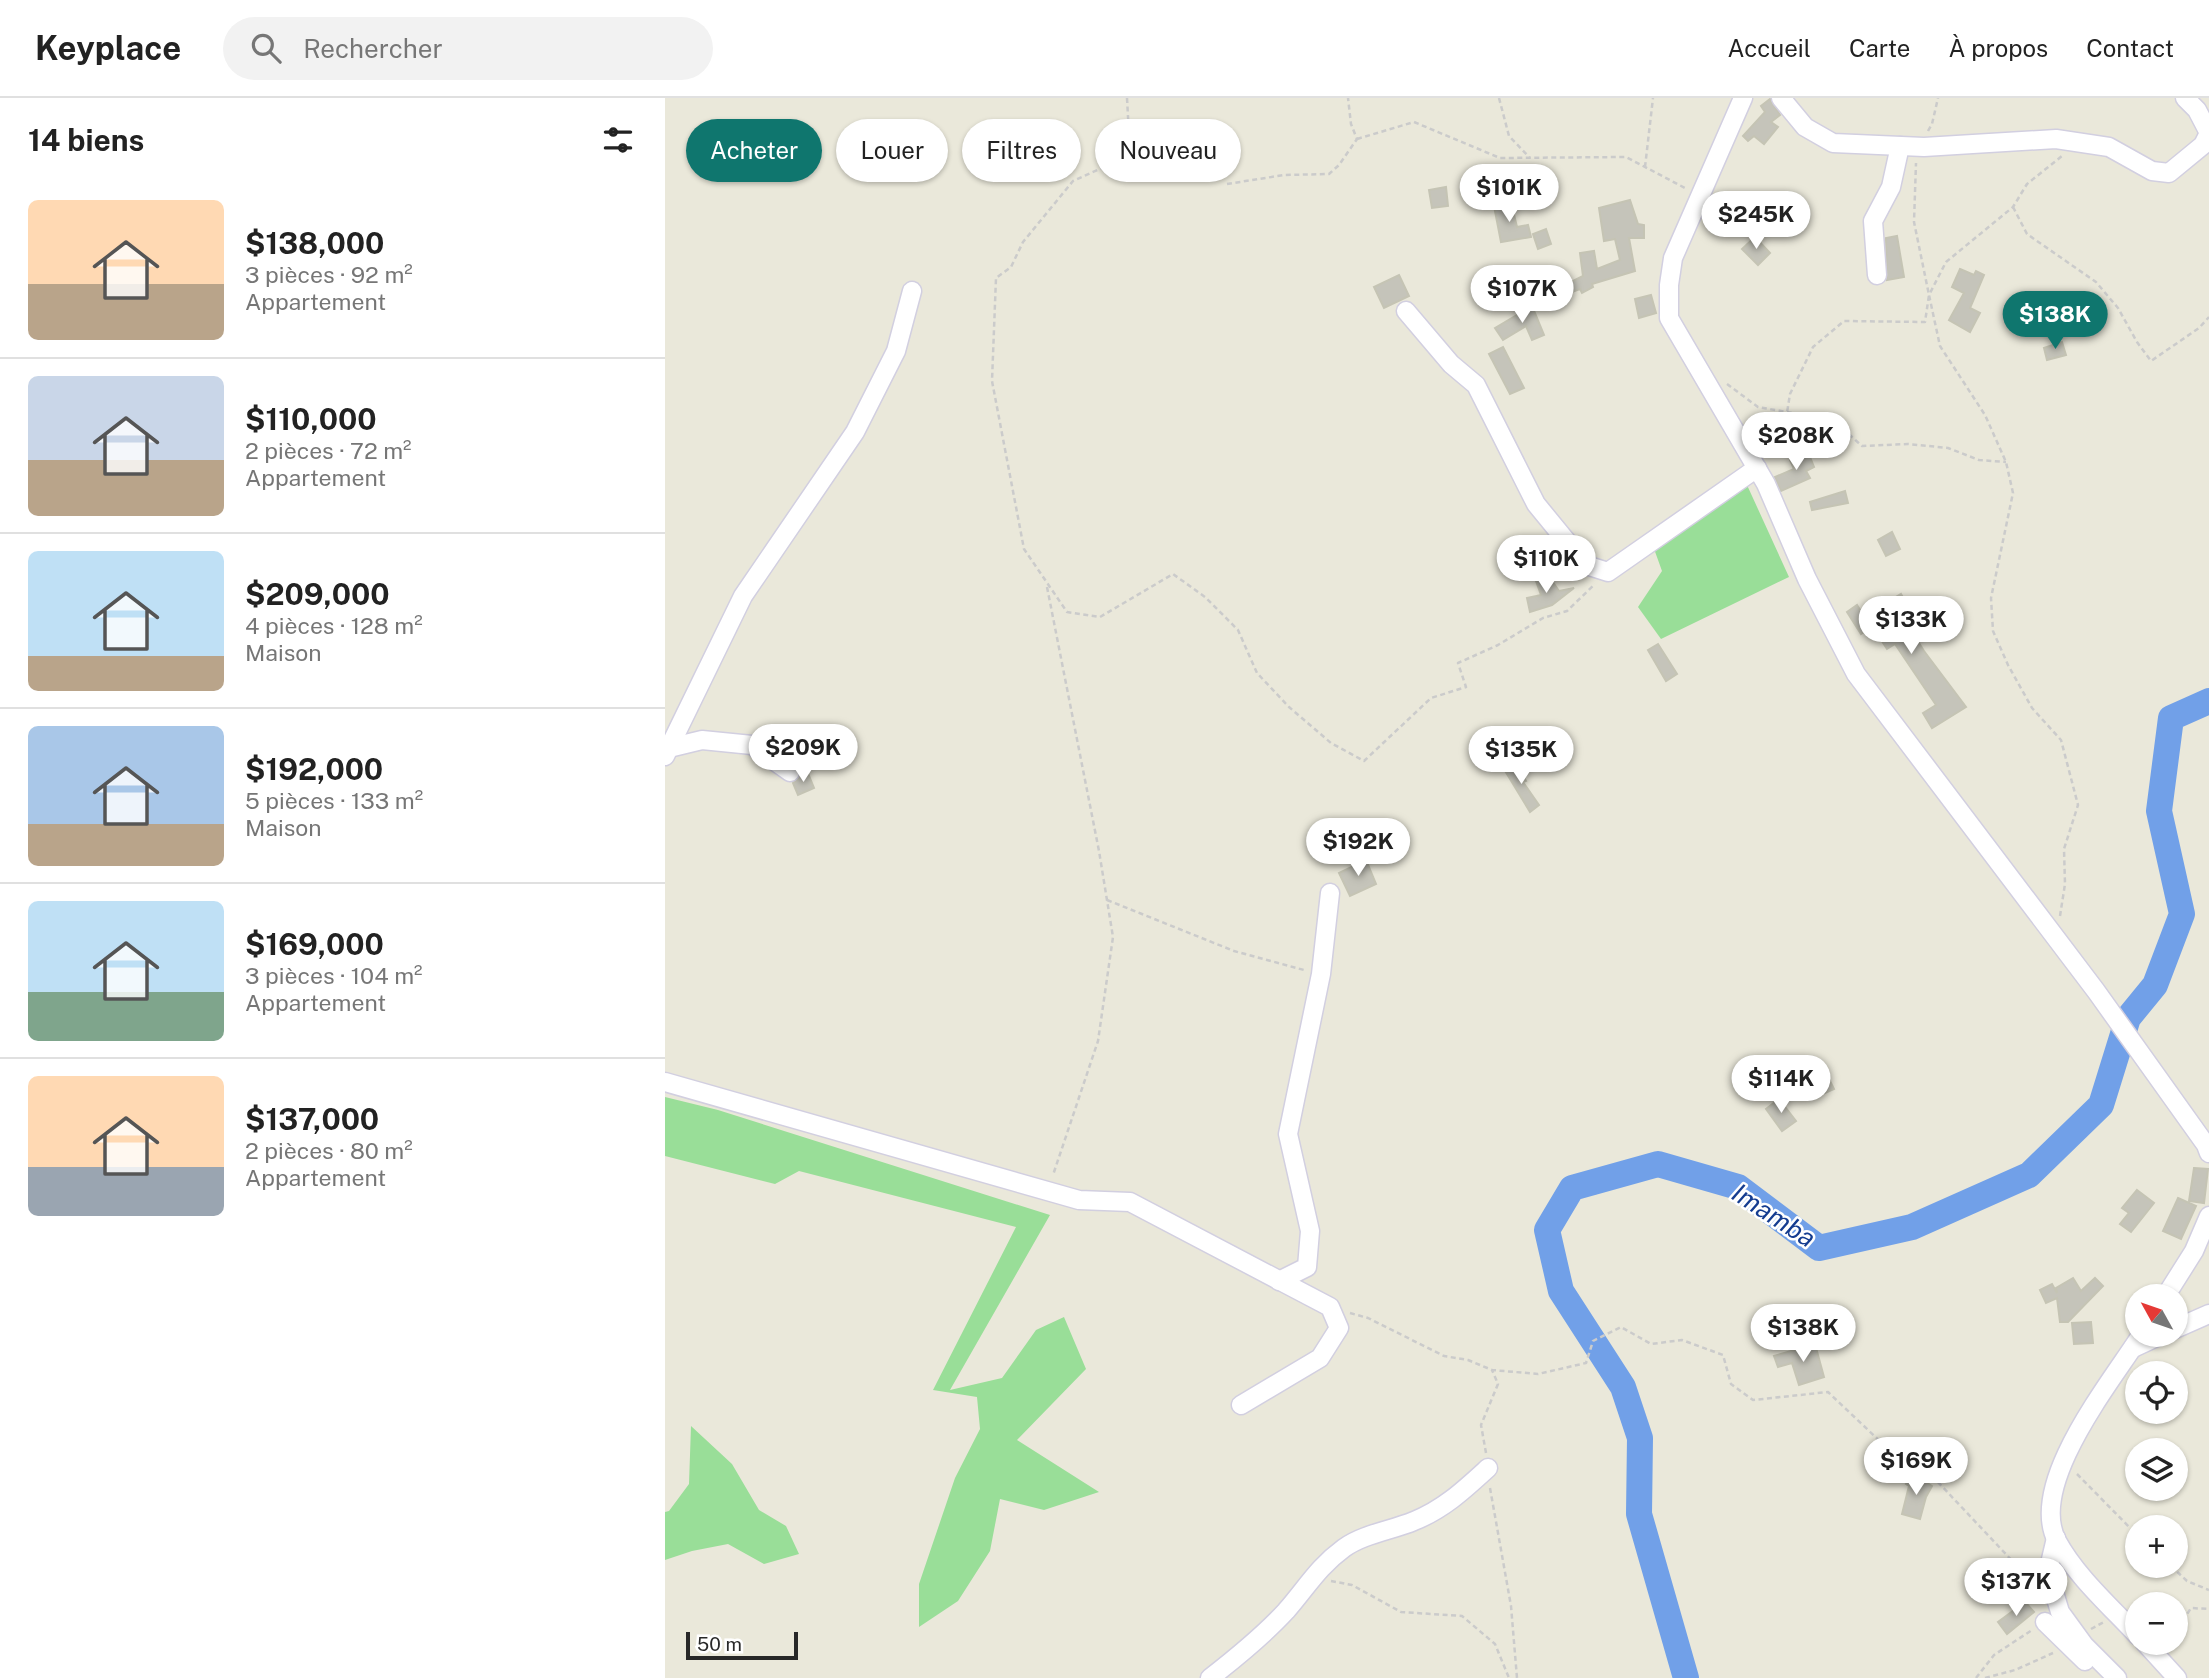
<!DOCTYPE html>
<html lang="fr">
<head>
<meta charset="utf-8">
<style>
	body { margin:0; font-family:"Public Sans",sans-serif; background:#f2f2f2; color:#222; height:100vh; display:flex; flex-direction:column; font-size:26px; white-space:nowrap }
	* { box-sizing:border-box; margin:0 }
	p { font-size:23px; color:#767676 }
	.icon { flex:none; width:38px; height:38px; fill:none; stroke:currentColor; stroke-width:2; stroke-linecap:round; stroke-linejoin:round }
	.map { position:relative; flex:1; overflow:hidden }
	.details { display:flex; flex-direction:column; background:#fff; width:665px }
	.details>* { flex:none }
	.banner { position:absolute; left:21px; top:21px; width:665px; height:63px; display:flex; gap:14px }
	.needle { width:46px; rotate:310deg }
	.tools { position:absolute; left:1460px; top:1186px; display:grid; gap:14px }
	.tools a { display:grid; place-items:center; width:63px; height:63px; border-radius:50%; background:#fff; box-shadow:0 2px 5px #0004; font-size:35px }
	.scale { position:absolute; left:21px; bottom:18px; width:112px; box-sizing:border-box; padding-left:7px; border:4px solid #282828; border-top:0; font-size:19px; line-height:24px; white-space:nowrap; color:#282828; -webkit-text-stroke:5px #fff; paint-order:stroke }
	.price { position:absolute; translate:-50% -60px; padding:0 16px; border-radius:24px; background:#fff; color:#222; font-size:23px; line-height:46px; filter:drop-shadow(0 2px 4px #0008) }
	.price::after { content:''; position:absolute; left:50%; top:42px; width:21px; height:16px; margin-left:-10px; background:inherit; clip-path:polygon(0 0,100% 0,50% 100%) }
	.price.active { background:#0f766e; color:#fff }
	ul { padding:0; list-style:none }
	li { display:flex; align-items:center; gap:21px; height:175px; padding:0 28px }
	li+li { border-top:2px solid #e0e0e0 }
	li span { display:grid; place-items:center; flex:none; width:196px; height:140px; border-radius:10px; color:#555 }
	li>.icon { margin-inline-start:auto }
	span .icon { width:84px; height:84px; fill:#fffc; stroke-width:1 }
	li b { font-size:30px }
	h2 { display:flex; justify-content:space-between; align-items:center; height:84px; padding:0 28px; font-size:30px }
	.tag { padding:0 24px; border-radius:32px; background:#fff; box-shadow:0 2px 5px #0004; font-size:24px; line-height:63px }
	.tag.active { background:#0f766e; color:#fff }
	header { display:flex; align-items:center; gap:42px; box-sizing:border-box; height:98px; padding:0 35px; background:#fff; border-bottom:2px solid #e0e0e0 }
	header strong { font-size:33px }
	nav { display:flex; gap:38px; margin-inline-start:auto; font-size:24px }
	.search { width:490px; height:63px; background:#f2f2f2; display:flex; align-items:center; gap:18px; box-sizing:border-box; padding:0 24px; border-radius:38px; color:#767676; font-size:26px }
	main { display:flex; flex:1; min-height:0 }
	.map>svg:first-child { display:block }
	.green { fill:#99de98 }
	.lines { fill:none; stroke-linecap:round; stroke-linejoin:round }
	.river { stroke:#71a0e8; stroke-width:26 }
	.building { fill:#c5c4ba; stroke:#c5c4b4; stroke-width:2 }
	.minor-casing { stroke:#d2cfe0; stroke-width:21 }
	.path { stroke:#cbcbcb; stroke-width:2.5; stroke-dasharray:5 3.5; stroke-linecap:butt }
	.minor { stroke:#fff; stroke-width:18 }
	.labels { text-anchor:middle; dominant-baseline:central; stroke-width:5; stroke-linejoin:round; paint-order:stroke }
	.water-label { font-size:26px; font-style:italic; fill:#143c90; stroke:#fff }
</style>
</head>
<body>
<header>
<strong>Keyplace</strong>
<div class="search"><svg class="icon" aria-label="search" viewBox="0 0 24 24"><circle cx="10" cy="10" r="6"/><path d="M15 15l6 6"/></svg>Rechercher</div>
<nav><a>Accueil</a><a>Carte</a><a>À propos</a><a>Contact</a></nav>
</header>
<main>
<section class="details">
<h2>14 biens<svg class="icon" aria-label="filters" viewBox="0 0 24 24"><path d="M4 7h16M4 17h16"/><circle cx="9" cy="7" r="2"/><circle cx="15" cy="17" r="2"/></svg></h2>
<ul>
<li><span style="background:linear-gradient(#ffd9b3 60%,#b9a48a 0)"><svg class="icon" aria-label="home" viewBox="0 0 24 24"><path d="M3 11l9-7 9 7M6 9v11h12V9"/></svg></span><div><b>$138,000</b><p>3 pièces · 92 m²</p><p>Appartement</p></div></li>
<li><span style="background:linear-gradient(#c9d6e8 60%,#b9a48a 0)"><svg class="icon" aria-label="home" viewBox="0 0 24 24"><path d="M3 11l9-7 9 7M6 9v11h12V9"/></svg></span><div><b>$110,000</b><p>2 pièces · 72 m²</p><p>Appartement</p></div></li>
<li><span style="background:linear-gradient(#bfe0f5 75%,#b9a48a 0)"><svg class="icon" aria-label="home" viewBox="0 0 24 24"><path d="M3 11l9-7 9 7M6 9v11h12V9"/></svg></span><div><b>$209,000</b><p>4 pièces · 128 m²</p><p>Maison</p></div></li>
<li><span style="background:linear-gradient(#a9c7e8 70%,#b9a48a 0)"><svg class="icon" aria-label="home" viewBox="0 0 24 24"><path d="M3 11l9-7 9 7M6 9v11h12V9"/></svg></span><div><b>$192,000</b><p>5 pièces · 133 m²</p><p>Maison</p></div></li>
<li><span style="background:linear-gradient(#bfe0f5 65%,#7fa58c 0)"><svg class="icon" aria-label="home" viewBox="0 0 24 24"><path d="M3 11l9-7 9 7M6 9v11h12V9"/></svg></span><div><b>$169,000</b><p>3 pièces · 104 m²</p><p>Appartement</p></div></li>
<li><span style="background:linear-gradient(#ffd9b3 65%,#9aa5b1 0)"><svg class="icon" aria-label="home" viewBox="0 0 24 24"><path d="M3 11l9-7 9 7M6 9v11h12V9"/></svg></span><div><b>$137,000</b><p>2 pièces · 80 m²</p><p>Appartement</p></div></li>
</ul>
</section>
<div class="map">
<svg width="1544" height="1580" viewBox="0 0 1544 1580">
	<rect width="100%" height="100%" fill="#eae8da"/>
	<g class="green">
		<path d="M1082,387L1124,479L996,541L973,509L997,473L988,448Z"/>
		<path d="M0,999L53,1012L385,1117L285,1292L337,1280L371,1232L399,1219L421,1271L352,1342L434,1394L379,1412L335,1401L325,1453L293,1503L254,1529V1486L290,1380L315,1331L312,1299L268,1292L351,1129L134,1073L110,1086L0,1058Z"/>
		<path d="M26,1328L67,1366L94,1412L121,1428L134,1456L99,1466L63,1446L27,1453L0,1462V1414L4,1413L24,1386Z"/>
	</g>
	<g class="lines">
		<path class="river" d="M1021,1580L974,1416L975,1340L958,1289L896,1193L882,1132L907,1090L993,1066L1073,1089L1154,1150L1247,1129L1364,1077L1436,1007L1463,920L1490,887L1517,816L1494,713L1506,620L1544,603"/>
	</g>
	<g class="building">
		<path d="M1105,1L1115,17L1106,24L1113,29L1099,46L1089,38L1083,43L1078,38L1100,14L1096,8Z"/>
		<path d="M781,89L783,108L767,110L764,92Z"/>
		<path d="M965,102L973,126L979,127V140H964L970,173L927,186L928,189L917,195L915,191L899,197L896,189L918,178L915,155L929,153L932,171L955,162L950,141L939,143L934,110Z"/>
		<path d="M846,104L852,129L863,127L866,139L836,144L829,108Z"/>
		<path d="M881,131L886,146L873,151L868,136Z"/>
		<path d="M1232,138L1239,179L1222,182L1221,140Z"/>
		<path d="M1090,139L1105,155L1093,167L1077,151Z"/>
		<path d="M1295,171L1309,177L1311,173L1319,177L1305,210L1315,215L1305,234L1284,222L1299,195L1287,189Z"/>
		<path d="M734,177L744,198L719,210L709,189Z"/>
		<path d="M986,197L991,215L974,220L970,201Z"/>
		<path d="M867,208L879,237L867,242L861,228L838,242L830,230Z"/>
		<path d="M1397,244L1401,257L1382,262L1379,250Z"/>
		<path d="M838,249L859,290L845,296L824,256Z"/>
		<path d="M1143,354L1149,369L1141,373L1145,380L1116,393L1110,379L1129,371L1125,362Z"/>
		<path d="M1180,393L1183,405L1147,412L1145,404Z"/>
		<path d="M1227,434L1235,451L1221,458L1213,442Z"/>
		<path d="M883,477L894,493L909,490L887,507L865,514L862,500L876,497L871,483Z"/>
		<path d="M1236,496L1244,510L1235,515L1259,553L1301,609L1267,630L1258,615L1271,607L1230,546L1222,551L1207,528L1196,536L1182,514L1192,507L1199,518Z"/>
		<path d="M993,546L1012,576L1001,583L983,552Z"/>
		<path d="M850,664L861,683L858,684L874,707L865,714L839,671Z"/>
		<path d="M142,673L149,690L133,697L128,685Z"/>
		<path d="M701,762L711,786L685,798L674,775Z"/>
		<path d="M1162,977L1169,991L1151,999L1144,986Z"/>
		<path d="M1114,1001L1131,1023L1117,1033L1101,1011Z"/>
		<path d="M1529,1070L1543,1071L1539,1105L1524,1103Z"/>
		<path d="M1472,1092L1489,1105L1466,1134L1455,1126L1464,1115L1457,1110Z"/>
		<path d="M1513,1100L1531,1108L1516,1141L1498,1133Z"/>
		<path d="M1408,1180L1416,1193L1430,1180L1438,1188L1403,1224H1395L1392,1200L1381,1205L1375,1192L1387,1186L1392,1195L1391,1190Z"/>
		<path d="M1426,1224L1428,1245L1409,1246L1407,1225Z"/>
		<path d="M1150,1246L1159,1279L1134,1287L1127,1265L1113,1269L1109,1258Z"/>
		<path d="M1248,1376L1267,1388L1261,1399L1255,1421L1237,1416L1244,1388L1241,1386Z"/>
		<path d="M1360,1504L1369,1514L1342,1536L1333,1524Z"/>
	</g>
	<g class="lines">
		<defs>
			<g id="minor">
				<path d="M1078,0L1008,160L1004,187V220L1101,386L1142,481L1191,576L1431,893L1541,1047L1544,1055"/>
				<path d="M1116,0L1140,29L1168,45L1259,49L1391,41L1444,49L1487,73L1504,75L1538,47L1544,35"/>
				<path d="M1520,0L1532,12L1544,35"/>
				<path d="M1212,177L1208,123L1226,89L1235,48"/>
				<path d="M741,213L786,266L811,287L871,406L921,467L943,474L1092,370"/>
				<path d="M4,650L37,642L87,647L125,674"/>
				<path d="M0,658L78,498L190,334L231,253L247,193"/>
				<path d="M0,984L414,1102L465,1104L665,1209L674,1230L655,1260L576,1307"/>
				<path d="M614,1183L642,1169L645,1133L623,1036L656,876L665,795"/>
				<path d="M1500,1199L1529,1153L1544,1118"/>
				<path d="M1510,1231L1544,1216"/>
				<path d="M1468,1250L1496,1237"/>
				<path d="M1391,1440L1383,1474L1395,1514L1419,1547L1452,1580"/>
				<path d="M1380,1524L1420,1563"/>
				<path d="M1472,1537C1445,1508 1411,1478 1392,1443C1362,1386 1447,1283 1476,1237"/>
				<path d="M1480,1545L1512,1580"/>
				<path d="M545,1580C572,1559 598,1538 621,1513C642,1489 653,1469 679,1450C698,1436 728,1432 749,1423C779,1411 800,1391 823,1370"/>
			</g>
		</defs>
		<use href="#minor" class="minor-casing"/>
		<g class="path">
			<path d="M462,0L464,37L437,70L408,83L358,144L346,169L331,180L327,283L359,451L402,514L435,519L508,476L540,499L573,532L592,575L624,609L666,645L699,663L766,600L801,589L793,565L833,547L878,520L902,513L930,486"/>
			<path d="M834,0L844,38L865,60"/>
			<path d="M1263,33L1267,26L1273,0"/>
			<path d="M692,41L749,24L835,60L961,59L1020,90"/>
			<path d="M980,69L988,0"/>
			<path d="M562,86L619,77L664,76L674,67L692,41L686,26L683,0"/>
			<path d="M1348,109L1362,136L1431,184L1453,210L1472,244L1486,263L1534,230L1544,219"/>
			<path d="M1062,286L1093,309L1168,322L1197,348L1243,346L1283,350L1314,362L1341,364"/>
			<path d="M1104,358L1117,346L1125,296L1148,249L1179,223L1260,224L1264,197L1249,124L1251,65"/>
			<path d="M382,489L434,753L448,839L433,943L388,1077"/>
			<path d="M442,802L569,853L639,872"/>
			<path d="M1395,818L1400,786L1399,751L1413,707L1396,642L1367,610L1343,567L1328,533L1326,500L1348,395L1341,364L1320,317L1275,248L1264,197L1281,164L1348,109L1362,86L1397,58"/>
			<path d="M685,1215L703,1220L779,1258L803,1262L827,1272L873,1276L921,1265L928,1243L956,1229L986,1246L1017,1242L1058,1257L1066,1286L1088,1302L1163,1294L1220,1348L1271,1382L1370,1487"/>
			<path d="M821,1355L816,1327L833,1286L827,1272"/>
			<path d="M1412,1376L1472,1437"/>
			<path d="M825,1390L846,1508L852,1580"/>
			<path d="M1506,1468L1522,1483L1544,1492"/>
			<path d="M666,1483L687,1487L736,1514L797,1518L830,1546L844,1580"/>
			<path d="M1510,1524H1517L1526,1510L1544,1511"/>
			<path d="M1426,1531L1439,1524"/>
			<path d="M1311,1580L1329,1557L1367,1532"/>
			<path d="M1320,1580L1350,1572L1388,1555"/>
		</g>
		<use href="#minor" class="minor"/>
	</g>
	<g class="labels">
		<g class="water-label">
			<text transform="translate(1109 1117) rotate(33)">Imamba</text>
		</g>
	</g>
</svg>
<div class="tools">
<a><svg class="needle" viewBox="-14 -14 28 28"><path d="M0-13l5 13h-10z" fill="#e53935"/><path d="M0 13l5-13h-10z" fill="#767676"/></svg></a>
<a><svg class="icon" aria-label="locate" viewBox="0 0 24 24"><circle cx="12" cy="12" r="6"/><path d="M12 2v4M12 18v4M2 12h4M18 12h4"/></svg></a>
<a><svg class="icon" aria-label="layers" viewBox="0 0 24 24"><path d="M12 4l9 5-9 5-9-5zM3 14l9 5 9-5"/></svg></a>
<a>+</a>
<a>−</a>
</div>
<div class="scale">50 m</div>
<b class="price" style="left:844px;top:126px">$101K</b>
<b class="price" style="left:1091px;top:153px">$245K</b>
<b class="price" style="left:857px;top:227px">$107K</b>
<b class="price active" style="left:1390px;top:253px">$138K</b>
<b class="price" style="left:1131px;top:374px">$208K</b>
<b class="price" style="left:881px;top:497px">$110K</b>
<b class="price" style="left:1246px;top:558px">$133K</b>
<b class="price" style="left:138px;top:686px">$209K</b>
<b class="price" style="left:856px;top:688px">$135K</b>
<b class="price" style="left:693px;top:780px">$192K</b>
<b class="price" style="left:1116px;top:1017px">$114K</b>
<b class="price" style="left:1138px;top:1266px">$138K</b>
<b class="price" style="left:1251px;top:1399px">$169K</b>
<b class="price" style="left:1351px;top:1520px">$137K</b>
<div class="banner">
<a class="tag active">Acheter</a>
<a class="tag">Louer</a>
<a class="tag">Filtres</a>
<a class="tag">Nouveau</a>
</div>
</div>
</main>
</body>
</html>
